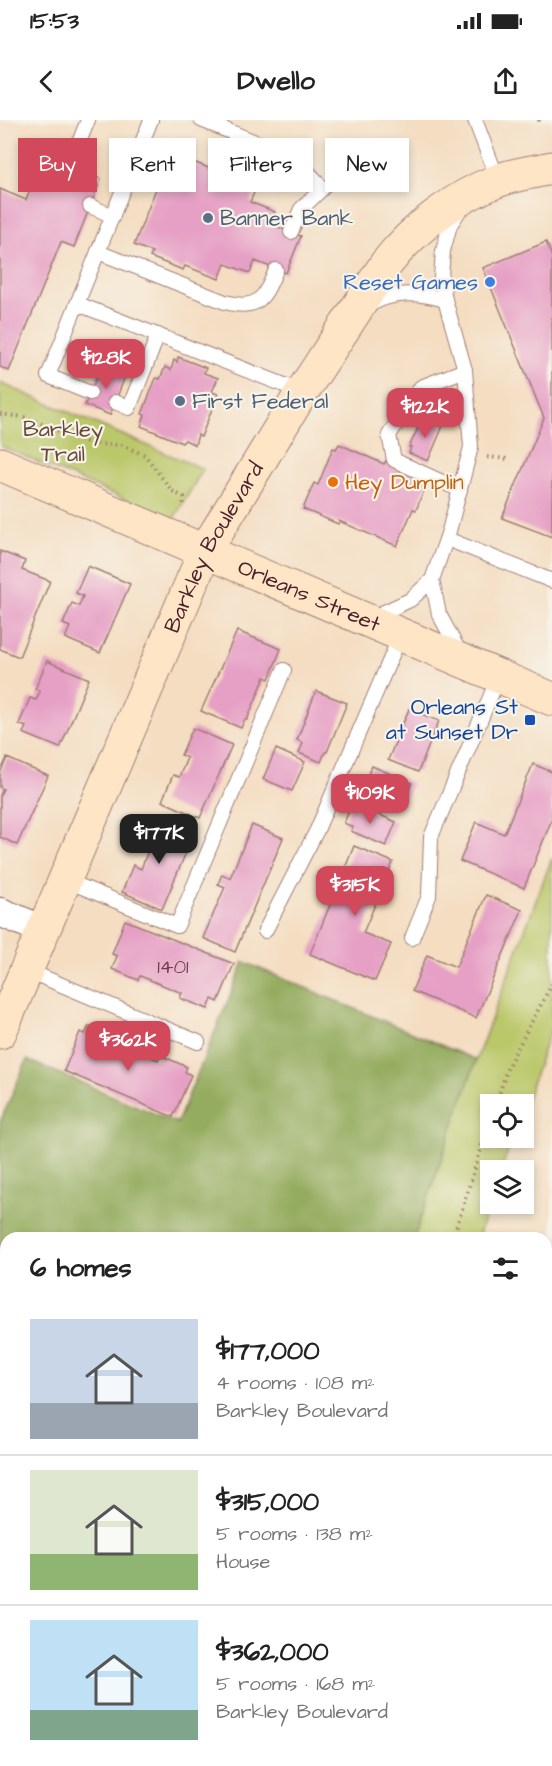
<!DOCTYPE html>
<html lang="en">
<head>
<meta charset="utf-8">
<style>
	body { margin:0; font-family:"Architects Daughter",sans-serif; background:#f6f6f6; color:#222; height:100vh; display:flex; flex-direction:column; font-size:22px; white-space:nowrap }
	* { box-sizing:border-box; margin:0 }
	p { font-size:20px; color:#767676 }
	.icon { flex:none; width:33px; height:33px; fill:none; stroke:currentColor; stroke-width:2; stroke-linecap:round; stroke-linejoin:round }
	.map { position:relative; flex:1; overflow:hidden }
	.sheet { position:absolute; left:0px; top:1112px; width:552px; height:536px; display:flex; flex-direction:column; background:#fff; border-radius:18px 18px 0 0; box-shadow:0 3px 9px #0003 }
	.sheet>* { flex:none }
	.guide { position:absolute; left:18px; top:18px; width:516px; height:54px; display:flex; gap:12px }
	.tools { position:absolute; left:480px; top:974px; display:grid; gap:12px }
	.tools a { display:grid; place-items:center; width:54px; height:54px; border-radius:0px; background:#fff; box-shadow:0 3px 9px #0003; font-size:30px }
	.price { position:absolute; translate:-50% -51px; padding:0 14px; border-radius:12px; background:#d1495b; color:#fff; font-size:20px; line-height:39px; filter:drop-shadow(0 2px 3px #0008) }
	.price::after { content:''; position:absolute; left:50%; top:36px; width:18px; height:14px; margin-left:-9px; background:inherit; clip-path:polygon(0 0,100% 0,50% 100%) }
	.price.active { background:#222; color:#fff }
	ul { padding:0; list-style:none }
	li { display:flex; align-items:center; gap:18px; height:150px; padding:0 30px }
	li+li { border-top:2px solid #e0e0e0 }
	li span { display:grid; place-items:center; flex:none; width:168px; height:120px; border-radius:0px; color:#555 }
	li>.icon { margin-inline-start:auto }
	span .icon { width:72px; height:72px; fill:#fffc; stroke-width:1 }
	li b { font-size:26px }
	h2 { display:flex; justify-content:space-between; align-items:center; height:72px; padding:0 30px; font-size:26px }
	.chip { padding:0 21px; border-radius:0px; background:#fff; box-shadow:0 3px 9px #0003; font-size:21px; line-height:54px }
	.chip.active { background:#d1495b; color:#fff }
	.status { display:flex; justify-content:space-between; align-items:center; height:42px; padding:0 30px; background:#fff; direction:ltr }
	.status svg { height:16px; fill:currentColor }
	header { display:flex; justify-content:space-between; align-items:center; height:78px; padding:0 30px; background:#fff; font-size:27px; font-weight:700 }
	.map>svg:first-child { display:block }
	.green { fill:#bbc86a; stroke:#82744a; stroke-width:1.5 }
	.forest { fill:#94ac5e; stroke:#6f6644; stroke-width:1.5 }
	.building { fill:#e69fc5 }
	.lines { fill:none; stroke-linecap:round; stroke-linejoin:round }
	.lane-casing { stroke:#9f7e76; stroke-width:16 }
	.street-casing { stroke:#9f7e76; stroke-width:31 }
	.secondary-casing { stroke:#9f7e76; stroke-width:35 }
	.path { stroke:#9f7e76; stroke-width:4; stroke-dasharray:1.5 4.5; stroke-linecap:butt }
	.lane { stroke:#fff; stroke-width:14 }
	.street { stroke:#fff; stroke-width:28 }
	.secondary { stroke:#fde5c5; stroke-width:33 }
	.service-dot { fill:#5c6f8a; stroke:#f7f3e8; stroke-width:2 }
	.shop-dot { fill:#3f7fe0; stroke:#f7f3e8; stroke-width:2 }
	.food-dot { fill:#e8710a; stroke:#f7f3e8; stroke-width:2 }
	.transit-dot { fill:#1a4fb4; stroke:#f7f3e8; stroke-width:2 }
	.labels { text-anchor:middle; dominant-baseline:central; stroke-width:4.5; stroke-linejoin:round; paint-order:stroke }
	.number-label { font-size:20px; fill:#713f52 }
	.service-label { font-size:22px; fill:#4e5e75; stroke:#f7f3e8; text-anchor:start }
	.shop-label { font-size:22px; fill:#366cbe; stroke:#f7f3e8; text-anchor:end }
	.park-label { font-size:22px; fill:#66493b; stroke:#f7f3e8 }
	.food-label { font-size:22px; fill:#c56008; stroke:#f7f3e8; text-anchor:start }
	.street-label { font-size:22px; fill:#4a1f2b; stroke:#f7f3e8 }
	.transit-label { font-size:22px; fill:#164399; stroke:#f7f3e8; text-anchor:end }
</style>
</head>
<body>
<div class="status"><b>15:53</b><svg viewBox="0 0 49 12"><path d="M0 12V9h3v3zM5 12V6h3v6zM10 12V3h3v9zM15 12V0h3v12zM26 1h20v11H26zM47 4h2v5h-2z"/></svg></div>
<header><svg class="icon" aria-label="back" viewBox="0 0 24 24"><path d="M15 5l-7 7 7 7"/></svg>Dwello<svg class="icon" aria-label="share" viewBox="0 0 24 24"><path d="M12 15V3M7 8l5-5 5 5M5 13v7h14v-7"/></svg></header>
<div class="map">
<svg width="552" height="1646" viewBox="0 0 552 1646">
	<rect width="100%" height="100%" fill="#f7f3e8"/>
	<filter id="ink" filterUnits="userSpaceOnUse"><feTurbulence type="fractalNoise" baseFrequency=".0167" numOctaves="2"/><feDisplacementMap in="SourceGraphic" scale="12" xChannelSelector="R" yChannelSelector="G"/><feConvolveMatrix kernelMatrix="1 2 1 2 8 2 1 2 1" color-interpolation-filters="sRGB"/></filter>
	<filter id="wash" filterUnits="userSpaceOnUse"><feTurbulence type="fractalNoise" baseFrequency=".008" numOctaves="4" result="noise"/><feDisplacementMap in="SourceGraphic" scale="24" xChannelSelector="R" yChannelSelector="G"/><feGaussianBlur stdDeviation="1.35" result="paint"/><feColorMatrix in="noise" values="0 0 0 0 0 0 0 0 0 0 0 0 0 0 0 0 0 1.4 0 .05"/><feComposite in="paint" operator="in"/></filter>
	<g filter="url(#wash)">
		<rect width="100%" height="100%" fill="#f4ddc1"/>
		<g class="green">
			<path d="M0,263L203,349L173,400L0,326Z"/>
			<path d="M552,738V905L524,987V984H490V1017H513L501,1050H490V1081L478,1117L414,1118L476,940Z"/>
			<path d="M18,1641H295L294,1646H16Z"/>
		</g>
		<g class="forest">
			<path d="M244,842L476,940L414,1117L6,1118V1236L0,1234V1002L27,940L177,1003Z"/>
			<path d="M18,1641H246L245,1646H16Z"/>
		</g>
		<g id="blocks">
			<g class="building">
				<path d="M43,36L101,59L74,127L61,122L9,251L0,247V69L26,80Z"/>
				<path d="M168,38L182,43L184,38L211,49L215,42L246,54L243,63L256,68L250,82L275,92L270,104L301,116L286,153L255,141L250,153L225,144L219,159L185,146L183,150L150,137L152,132L134,125Z"/>
				<path d="M546,122L552,137V417L502,398L544,298L483,148Z"/>
				<path d="M178,237L206,248L204,253L218,258L212,272L218,274L201,317L198,315L195,325L185,320L182,323L141,306L145,295L142,294L156,258L160,259L165,247L171,250L174,240L177,242Z"/>
				<path d="M102,244L126,254L110,295L85,285Z"/>
				<path d="M423,298L443,306L428,341L409,333L411,327H409Z"/>
				<path d="M339,324L384,344L386,341L429,359L416,390L413,389L397,426L339,401L338,404L303,389L314,363L318,365L333,328L336,329Z"/>
				<path d="M0,431L25,441L22,450L50,461L19,537L0,529Z"/>
				<path d="M88,446L130,464L100,533L65,518L70,507L63,504L72,483L79,486L83,476L76,473Z"/>
				<path d="M237,511L281,529L269,559L265,557L247,600L245,599L241,608L201,591Z"/>
				<path d="M47,541L89,559L60,628L23,613L26,607L19,604L30,578L36,580L40,571L35,569Z"/>
				<path d="M316,571L347,583L327,632H325L321,642L299,633L303,623L297,620Z"/>
				<path d="M409,589L439,601L418,652L388,640Z"/>
				<path d="M193,608L232,625L200,698L162,681L173,655L179,657L187,638L181,635Z"/>
				<path d="M276,629L305,642L292,671L263,659Z"/>
				<path d="M7,638L48,656L17,725L0,717V675L3,669L0,667V653Z"/>
				<path d="M533,644L552,652V699L524,768L460,741L476,702L504,714Z"/>
				<path d="M372,646L412,663L402,687L361,670Z"/>
				<path d="M351,686L359,690L361,687L396,702L386,726L351,711L353,707L344,703Z"/>
				<path d="M155,700L193,716L162,789L122,772L133,745L141,749L149,728L144,726Z"/>
				<path d="M252,705L283,718L235,832L203,818L225,767L218,764L222,754L230,758Z"/>
				<path d="M354,726L393,742L363,813L391,824L375,861L310,834Z"/>
				<path d="M486,775L522,790L476,898L412,871L427,835L456,847Z"/>
				<path d="M125,800L234,844L218,882L212,879L208,889L180,878L182,873L140,856L138,860L112,849L117,836L112,834Z"/>
				<path d="M89,906L116,918L114,922L158,940L160,935L187,947L185,952L191,955L173,997L64,951L80,912L85,914Z"/>
				<path d="M0,1287L6,1289V1522L0,1520Z"/>
				<rect x="546" y="1516" width="6" height="41"/>
				<path d="M0,1544L6,1547V1570L0,1568Z"/>
				<path d="M349,1641H457L458,1646H349Z"/>
			</g>
		</g>
	</g>
	<g filter="url(#ink)">
		<use href="#blocks" fill-opacity="0" stroke="#9f7e76" stroke-width="1.5"/>
		<g class="lines">
			<defs>
				<g id="lane">
					<path d="M201,0L295,38L323,68L301,89L291,112"/>
					<path d="M475,0L498,60"/>
					<path d="M69,47L88,0"/>
					<path d="M90,86L113,96"/>
					<path d="M98,132L225,182C259,191 264,178 276,150"/>
					<path d="M78,184L302,272"/>
					<path d="M366,187C391,171 417,172 445,180"/>
					<path d="M90,273L48,256L151,0"/>
					<path d="M115,282L129,288L158,215"/>
					<path d="M460,370L394,340L389,315L421,267L465,250"/>
					<path d="M447,419L552,461"/>
					<path d="M432,460L439,494L460,533"/>
					<path d="M371,498L410,480L432,460L449,411L471,327L465,250L445,180L441,157L443,131L450,105L459,91"/>
					<path d="M65,760L177,806L284,550"/>
					<path d="M265,811L317,710L401,514"/>
					<path d="M412,818L429,776L431,717L499,556"/>
					<path d="M26,850L198,922"/>
					<path d="M0,1588L6,1591"/>
				</g>
				<path id="street" d="M0,792L43,810"/>
				<g id="secondary">
					<path id="s1" d="M0,344L552,579"/>
					<path id="s2" d="M0,912L205,431L302,272L386,144C414,108 455,77 497,61C514,54 534,52 552,48"/>
				</g>
			</defs>
			<use href="#lane" class="lane-casing"/>
			<use href="#street" class="street-casing"/>
			<use href="#secondary" class="secondary-casing"/>
			<g class="path">
				<path d="M539,0V2"/>
				<path d="M0,294L24,297L92,324L121,325L145,335L172,371L184,377L183,386"/>
				<path d="M487,337L508,339"/>
				<path d="M496,984L508,946L552,864"/>
				<path d="M453,1118L490,1000"/>
				<path d="M95,1646L103,1641"/>
				<path d="M268,1646L270,1641"/>
			</g>
			<use href="#lane" class="lane"/>
			<use href="#street" class="street"/>
			<use href="#secondary" class="secondary"/>
		</g>
	</g>
	<g class="service-dot">
		<circle cx="208" cy="98" r="6"/>
		<circle cx="180" cy="281" r="6"/>
	</g>
	<circle class="shop-dot" cx="490" cy="162" r="6"/>
	<circle class="food-dot" cx="333" cy="362" r="6"/>
	<rect class="transit-dot" x="524" y="594" width="12" height="12" rx="3"/>
	<g class="labels">
		<g class="number-label">
			<text x="173" y="847">1401</text>
		</g>
		<g class="service-label">
			<text x="220" y="98">Banner Bank</text>
			<text x="192" y="281">First Federal</text>
		</g>
		<g class="shop-label">
			<text x="478" y="162">Reset Games</text>
		</g>
		<g class="park-label">
			<text x="63" y="309">Barkley<tspan x="63" dy="25">Trail</tspan></text>
		</g>
		<g class="food-label">
			<text x="345" y="362">Hey Dumplin</text>
		</g>
		<g class="street-label">
			<text stroke="none"><textPath href="#s2" startOffset="530">Barkley Boulevard</textPath></text>
			<text stroke="none"><textPath href="#s1" startOffset="336">Orleans Street</textPath></text>
		</g>
		<g class="transit-label">
			<text x="518" y="587">Orleans St<tspan x="518" dy="25">at Sunset Dr</tspan></text>
		</g>
	</g>
</svg>
<div class="tools">
<a><svg class="icon" aria-label="locate" viewBox="0 0 24 24"><circle cx="12" cy="12" r="6"/><path d="M12 2v4M12 18v4M2 12h4M18 12h4"/></svg></a>
<a><svg class="icon" aria-label="layers" viewBox="0 0 24 24"><path d="M12 4l9 5-9 5-9-5zM3 14l9 5 9-5"/></svg></a>
</div>
<b class="price" style="left:106px;top:270px">$128K</b>
<b class="price" style="left:425px;top:319px">$122K</b>
<b class="price" style="left:370px;top:705px">$109K</b>
<b class="price active" style="left:159px;top:745px">$177K</b>
<b class="price" style="left:355px;top:797px">$315K</b>
<b class="price" style="left:128px;top:952px">$362K</b>
<div class="guide">
<a class="chip active">Buy</a>
<a class="chip">Rent</a>
<a class="chip">Filters</a>
<a class="chip">New</a>
</div>
<section class="sheet">
<h2>6 homes<svg class="icon" aria-label="filters" viewBox="0 0 24 24"><path d="M4 7h16M4 17h16"/><circle cx="9" cy="7" r="2"/><circle cx="15" cy="17" r="2"/></svg></h2>
<ul>
<li><span style="background:linear-gradient(#c9d6e8 70%,#9aa5b1 0)"><svg class="icon" aria-label="home" viewBox="0 0 24 24"><path d="M3 11l9-7 9 7M6 9v11h12V9"/></svg></span><div><b>$177,000</b><p>4 rooms · 108 m²</p><p>Barkley Boulevard</p></div></li>
<li><span style="background:linear-gradient(#dfe7d0 70%,#8fb573 0)"><svg class="icon" aria-label="home" viewBox="0 0 24 24"><path d="M3 11l9-7 9 7M6 9v11h12V9"/></svg></span><div><b>$315,000</b><p>5 rooms · 138 m²</p><p>House</p></div></li>
<li><span style="background:linear-gradient(#bfe0f5 75%,#7fa58c 0)"><svg class="icon" aria-label="home" viewBox="0 0 24 24"><path d="M3 11l9-7 9 7M6 9v11h12V9"/></svg></span><div><b>$362,000</b><p>5 rooms · 168 m²</p><p>Barkley Boulevard</p></div></li>
</ul>
</section>
</div>
</body>
</html>
